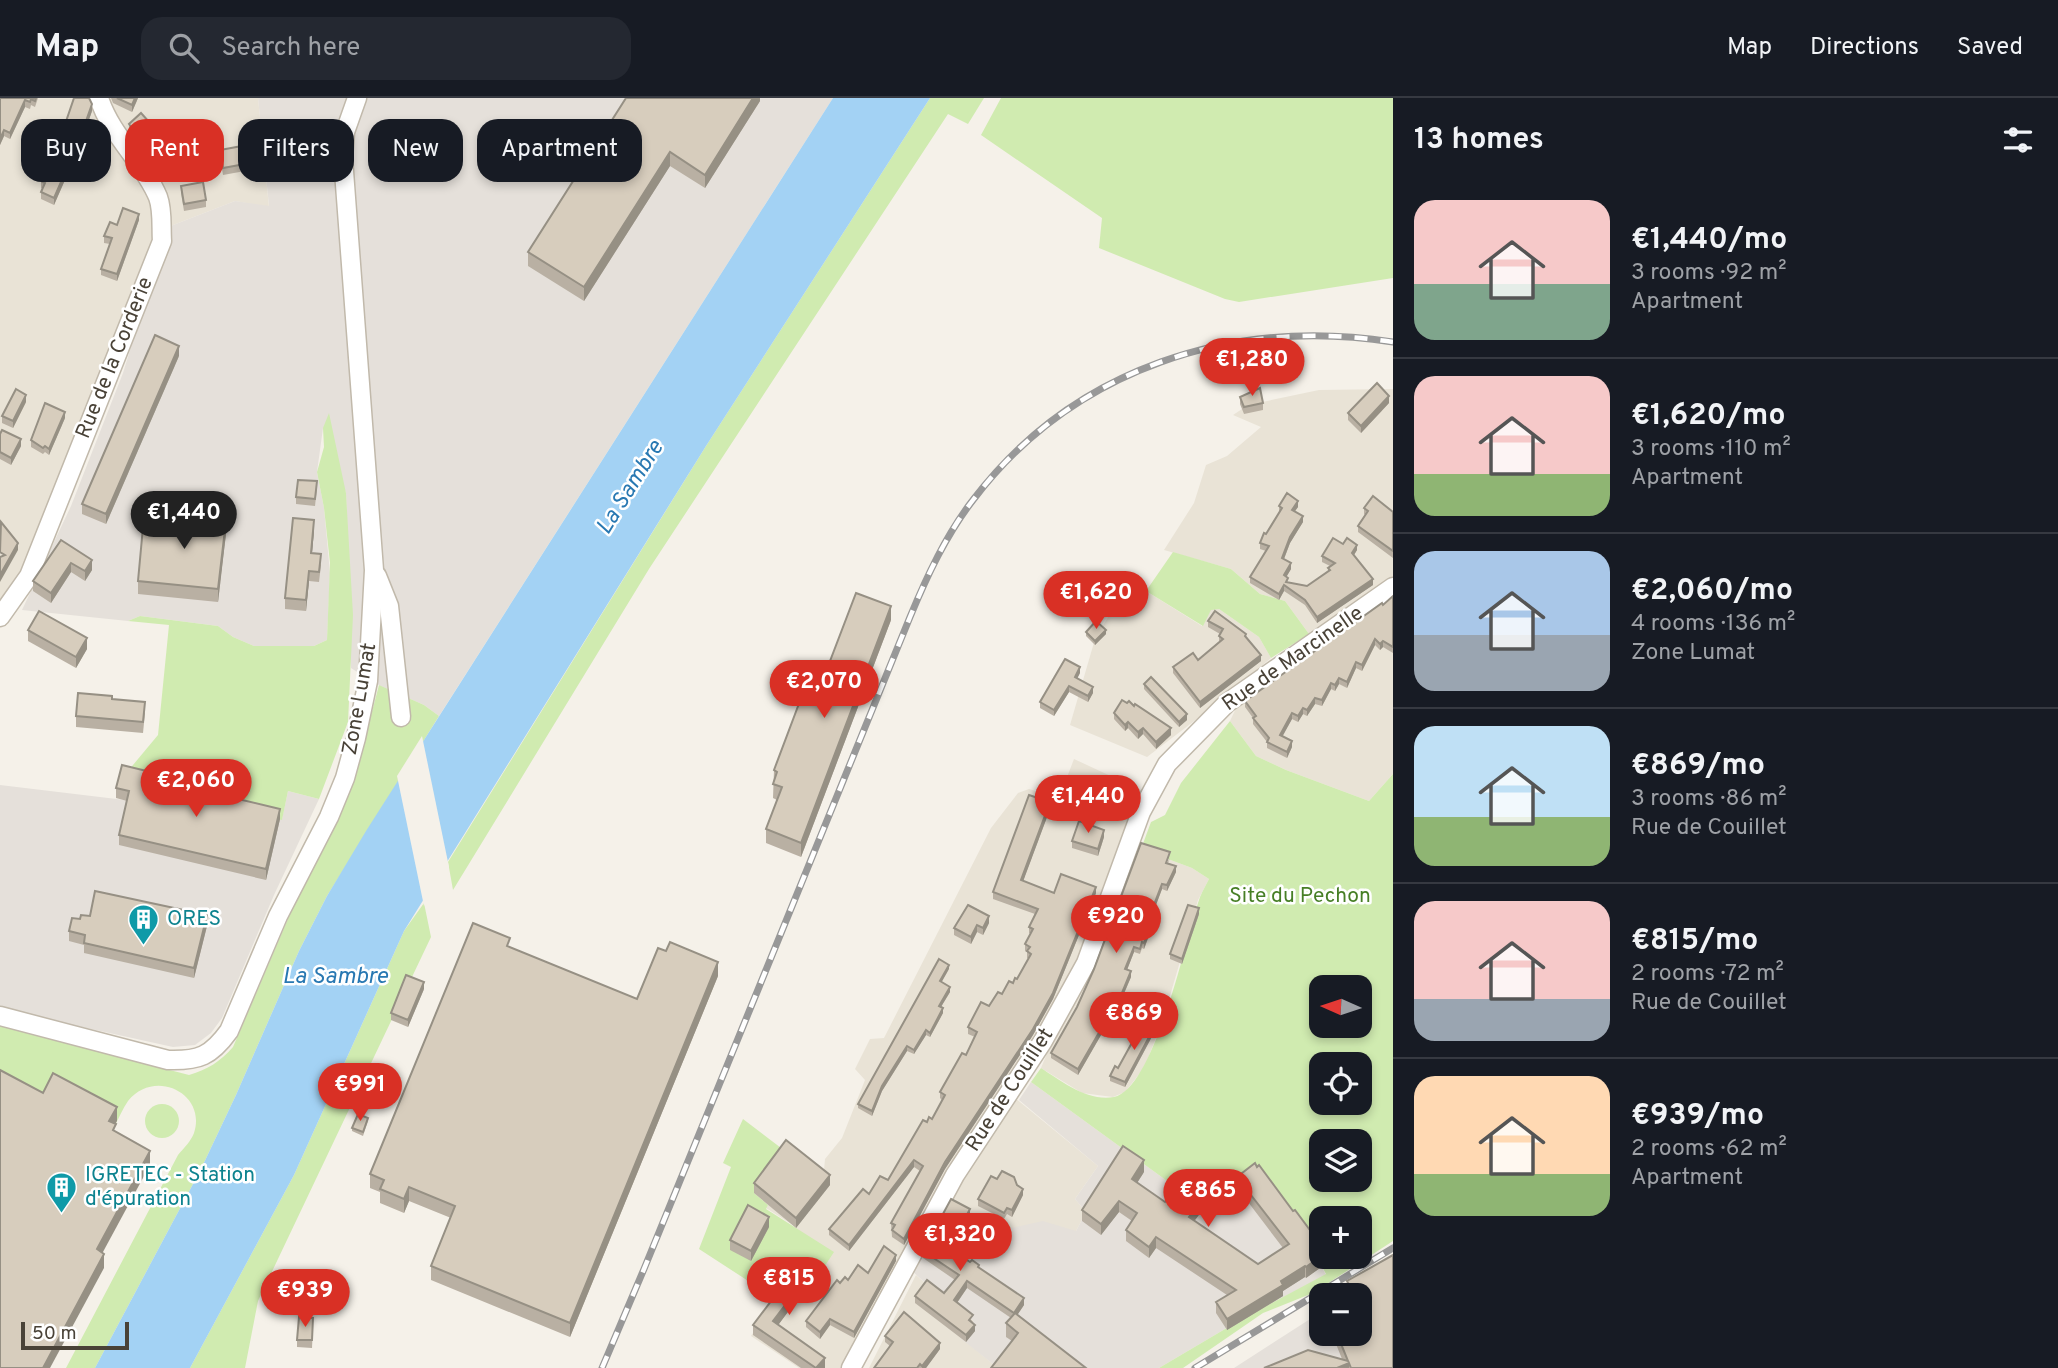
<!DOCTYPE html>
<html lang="en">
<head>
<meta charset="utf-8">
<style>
	body { margin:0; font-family:Overpass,sans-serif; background:#242831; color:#f1f3f6; height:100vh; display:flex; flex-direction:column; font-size:26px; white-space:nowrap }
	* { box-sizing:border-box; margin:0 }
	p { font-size:23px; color:#9ea1a6 }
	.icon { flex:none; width:38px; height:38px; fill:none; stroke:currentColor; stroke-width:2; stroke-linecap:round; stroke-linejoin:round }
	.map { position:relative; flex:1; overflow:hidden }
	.sheet { display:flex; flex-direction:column; background:#171b24; width:665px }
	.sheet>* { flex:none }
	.top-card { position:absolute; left:21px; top:21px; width:665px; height:63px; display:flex; gap:14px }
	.needle { width:46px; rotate:273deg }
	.fabs { position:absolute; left:1309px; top:877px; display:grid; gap:14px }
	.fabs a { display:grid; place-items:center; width:63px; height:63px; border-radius:14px; background:#171b24; box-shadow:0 4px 10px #0003; font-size:35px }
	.scale { position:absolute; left:21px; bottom:18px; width:108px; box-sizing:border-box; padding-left:7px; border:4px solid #494237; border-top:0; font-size:19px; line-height:24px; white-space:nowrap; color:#494237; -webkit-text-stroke:5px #fff; paint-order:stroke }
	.price { position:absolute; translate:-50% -60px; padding:0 16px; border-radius:24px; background:#d93025; color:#fff; font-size:23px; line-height:46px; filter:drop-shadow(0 2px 4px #0008) }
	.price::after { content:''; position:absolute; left:50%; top:42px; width:21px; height:16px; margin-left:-10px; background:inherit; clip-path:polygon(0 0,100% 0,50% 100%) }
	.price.on { background:#222; color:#fff }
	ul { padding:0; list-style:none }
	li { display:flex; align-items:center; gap:21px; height:175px; padding:0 21px }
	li+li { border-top:2px solid #363941 }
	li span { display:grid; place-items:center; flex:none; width:196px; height:140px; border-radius:21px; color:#555 }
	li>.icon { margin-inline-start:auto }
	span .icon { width:84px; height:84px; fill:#fffc; stroke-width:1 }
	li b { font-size:30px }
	h2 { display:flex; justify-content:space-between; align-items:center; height:84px; padding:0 21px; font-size:30px }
	.chip { padding:0 24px; border-radius:21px; background:#171b24; box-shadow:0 4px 10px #0003; font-size:24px; line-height:63px }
	.chip.on { background:#d93025; color:#fff }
	header { display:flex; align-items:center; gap:42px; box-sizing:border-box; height:98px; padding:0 35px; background:#171b24; border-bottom:2px solid #363941 }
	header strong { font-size:33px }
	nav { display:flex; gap:38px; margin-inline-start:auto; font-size:24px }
	.search { width:490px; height:63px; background:#242831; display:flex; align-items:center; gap:18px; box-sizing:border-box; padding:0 24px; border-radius:21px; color:#9ea1a6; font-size:26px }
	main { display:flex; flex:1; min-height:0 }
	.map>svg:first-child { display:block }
	.residential { fill:#e9e3d6 }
	.industrial { fill:#e5e0da }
	.green { fill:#d0ebb0; fill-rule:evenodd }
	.water { fill:#a3d2f4 }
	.pier { fill:#f5f1e9 }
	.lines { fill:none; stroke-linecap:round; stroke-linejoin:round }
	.minor-casing { stroke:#c1b9ab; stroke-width:21 }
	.minor { stroke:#fff; stroke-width:18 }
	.rail-casing { stroke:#989898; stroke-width:7 }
	.rail { stroke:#fff; stroke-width:4.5; stroke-dasharray:13; stroke-linecap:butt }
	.wall { fill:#b9b0a3 }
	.shaded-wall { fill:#969084 }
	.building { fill:#d7cdbd; stroke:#969084; stroke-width:2 }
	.labels { text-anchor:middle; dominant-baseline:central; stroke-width:5; stroke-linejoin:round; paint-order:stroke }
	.street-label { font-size:21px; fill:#494237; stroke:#fff }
	.park-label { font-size:21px; fill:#477f26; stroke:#fff }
	.culture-label { font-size:21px; fill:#0d838f; stroke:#fff; text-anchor:start }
	.water-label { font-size:23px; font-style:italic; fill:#2878b2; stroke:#fff }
</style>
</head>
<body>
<header>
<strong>Map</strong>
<div class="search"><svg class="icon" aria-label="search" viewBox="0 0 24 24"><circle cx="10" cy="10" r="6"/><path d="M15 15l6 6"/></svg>Search here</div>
<nav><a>Map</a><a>Directions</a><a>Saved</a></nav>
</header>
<main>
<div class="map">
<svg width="1393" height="1270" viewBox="0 0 1393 1270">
	<rect width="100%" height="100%" fill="#f5f1e9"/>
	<g class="residential">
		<path d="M0,0H96L154,105L153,144L43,428L12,497L0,511Z"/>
		<path d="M101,0H258L269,109L235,103L168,129L162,88L156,76L113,24Z"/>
		<path d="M1393,291V676L1369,703L1286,672L1256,658L1230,623L1240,602L1384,492L1309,536L1285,503L1260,496L1231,471L1164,452L1194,405L1206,367L1227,358L1261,329L1233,317L1248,307L1319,292Z"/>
		<path d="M1133,489L1146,493L1202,528L1211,511H1219L1259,539L1271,560L1206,614L1147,659L1070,627L1095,541L1116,506Z"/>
		<path d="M1074,661L1143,693L1103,788V810L1068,886L843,1270H799L751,1238L776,1201L796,1129L766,1110L768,1107L754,1095L821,1079L824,1072L825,1061L842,1040L865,982L855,971L870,941L884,940L991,730L1018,695L1029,691L1059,700Z"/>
		<path d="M1141,751L1192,770L1209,781L1198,802L1162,925L1144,970L1125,994L1113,999L1082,995L1041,970L1131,752Z"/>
		<path d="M1014,999L1098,1068L1075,1101L1086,1114L1076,1133H1006L976,1138L949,1156L931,1144L976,1055Z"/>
		<path d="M916,1177L944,1202L975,1223L961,1240L998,1270H869Z"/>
	</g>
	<g class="industrial">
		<path d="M258,0H833L439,618L424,607L374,585L351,570L346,395L323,330L317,374L324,410L330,475L327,542L314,548H254L233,539L218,528L140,518L128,523L22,512L71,408L123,275L168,129L235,103L269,108Z"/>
		<path d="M0,687L282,721L288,693L319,701L274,797L222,920L211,935L195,947L173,949L14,914L0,908Z"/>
		<path d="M1031,984L1174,1088L1235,1089L1307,1141L1326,1177L1242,1221L1159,1270H998L960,1240L974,1223L944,1202L912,1173L931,1144L949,1156L976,1138L1043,1123L1076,1133L1086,1114L1075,1101L1098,1068L1019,1002Z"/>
		<path d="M1393,1169V1270H1234L1321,1214V1236H1360V1197Z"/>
	</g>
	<g class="green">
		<path d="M930,0H984L968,26L948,16L649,471L453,792L448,764L706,348Z"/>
		<path d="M1001,0H1393V180L1239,204L1225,201L1099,150L1102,120L981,37Z"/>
		<path d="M329,315L346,395L353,517L348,624L319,701L288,693L282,722L164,695L123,679L158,637L169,527L128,523L140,518L218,528L233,539L254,548H314L327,542L330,465L324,410L317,374L324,349L323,330Z"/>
		<path d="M1173,454L1231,471L1260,496L1285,503L1309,536L1271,560L1259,539L1219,511L1211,512L1203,528L1146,493Z"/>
		<path d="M379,587L424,607L439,618L327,798L299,853L236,997L201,1071L95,1270H66L178,1057C184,1050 191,1043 194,1035C207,995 154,970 128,1003C123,1010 119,1020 115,1027L41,1013L0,990V928L189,977C208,971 220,964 233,949L293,809L343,710L364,644Z"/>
		<path d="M1230,623L1256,658L1286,672L1369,703L1393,676V1143L1313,1195L1263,1215L1183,1270H1159L1242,1221L1326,1176L1307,1141L1258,1078L1211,1104L1186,1088H1174L1031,984L1041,970C1061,983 1088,1004 1114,999C1154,991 1186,842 1198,805C1200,797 1205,789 1209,781L1192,770L1141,751L1151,724L1165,717L1181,685ZM1321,889H1360V928H1321ZM1321,966H1360V1004H1321ZM1321,1043H1360V1082H1321ZM1321,1120H1360V1158H1321Z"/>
		<path d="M424,805L431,839L258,1203L245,1270H190L294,1077L404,833Z"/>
		<circle cx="162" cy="1023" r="17"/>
		<path d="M743,1021L785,1053L754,1095L768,1107L766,1111L834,1154L819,1177L776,1201L699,1151L731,1069L723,1065Z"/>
	</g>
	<path class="water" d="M833,0H930L706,348L404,833L294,1077L190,1270H95L201,1071L236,997L299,853L327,798L366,733Z"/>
	<path class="pier" d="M422,638L449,769L424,808L397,678Z"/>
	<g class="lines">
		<defs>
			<g id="minor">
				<path d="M377,478L389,508L401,619"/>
				<path d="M0,519L29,478L162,143C161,130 163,112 158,99C143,63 111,38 99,0"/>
				<path d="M0,918L168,962C199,963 211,958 229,933L278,818L329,719L345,680L356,640L368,583L374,472L343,60L345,34L357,0"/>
				<path d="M851,1270L955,1077L1043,943L1086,865L1141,714L1167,666L1227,605L1393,489"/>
			</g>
		</defs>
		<use href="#minor" class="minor-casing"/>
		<use href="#minor" class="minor"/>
		<defs>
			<g id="rail">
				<path d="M602,1270L644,1171L910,519C927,478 946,437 973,402C1073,270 1233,219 1393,244"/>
				<path d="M1195,1270L1393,1150"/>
			</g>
		</defs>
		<use href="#rail" class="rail-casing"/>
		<use href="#rail" class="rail"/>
	</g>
	<g class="wall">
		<path d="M0,0H38L35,9L31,7L30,11L25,9L10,41L4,38L0,47Z"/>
		<path d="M111,0H138L132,14L113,5Z"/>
		<path d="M626,0H760V3L705,90L670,68L584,203L528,168V154Z"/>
		<path d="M92,13L79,50L54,107L41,101V94L42,90H41V83L54,54L41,48V41L61,38Z"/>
		<path d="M129,26L150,32L137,44L129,33Z"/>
		<path d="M220,52L245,66V73L223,77L220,59Z"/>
		<path d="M181,88L206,102V109L184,113L181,95Z"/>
		<path d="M139,122L117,183L101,177V171L110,146L104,145V138L117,127Z"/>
		<path d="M179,258L106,426L82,416V406Z"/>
		<path d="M1240,299L1263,305V312L1244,316L1240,306Z"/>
		<path d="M26,304L13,330L2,325V318Z"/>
		<path d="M1389,305L1361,335L1348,322V315Z"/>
		<path d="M65,320L49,357L45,354L43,356L31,349V342Z"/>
		<path d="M0,336L21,348L11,367L0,361Z"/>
		<path d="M317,390L315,408L296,406V399Z"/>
		<path d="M1279,408L1298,409L1295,413L1303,424L1290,445L1284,461L1291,471L1286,479L1288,485L1307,488L1328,473V470L1330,468L1322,464V458L1343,446L1357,452L1354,457L1373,487L1317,525L1305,507L1284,493L1279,502L1250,485V479L1266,453L1260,451V445L1279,414Z"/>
		<path d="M1364,410L1393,414V460L1358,434V428L1365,417L1364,416Z"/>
		<path d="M227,427L218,504L138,496V483L164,431Z"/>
		<path d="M314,433L312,455L321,467L319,484L309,483L306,513L285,511V500Z"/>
		<path d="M61,442L92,472L85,483L71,474L51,505L33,493V483Z"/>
		<path d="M1393,498V555L1383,549L1380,552L1375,547L1362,573L1356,570L1347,590L1339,586L1335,593L1331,591L1322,608L1315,606L1307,618L1303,616L1298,624L1292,621L1282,638L1292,649L1287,660L1267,650V644L1253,626V620L1245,609V603L1383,507Z"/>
		<path d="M891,522L801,759L766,745V731L777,702L773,700L774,672L822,584Z"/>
		<path d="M1208,523L1246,539L1261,563L1200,610L1173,575V569L1198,562L1219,544V538L1220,536L1208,529Z"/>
		<path d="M28,532L87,551L76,570L28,543Z"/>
		<path d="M1086,534L1106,536L1095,547L1086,538Z"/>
		<path d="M1080,575L1077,580L1093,595L1088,604L1069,594L1054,618L1040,610V604Z"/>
		<path d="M1144,586L1187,622L1179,629L1144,591Z"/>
		<path d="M112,601L145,615L143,635L76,629V618Z"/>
		<path d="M1134,608L1171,637L1156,651L1143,636L1138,641L1128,630L1125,633L1114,621V615Z"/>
		<path d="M163,684L280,721L266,782L119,747V737L127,703L116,700V690Z"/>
		<path d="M1089,690H1111L1131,698L1119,719L1090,704Z"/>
		<path d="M1050,711L1023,783L1054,795H1096L1053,901L1033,937L945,1071L904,1147L892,1139L891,1125L920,1073L914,1069L849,1153L829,1137V1131L869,1096L888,1082L927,1024L932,1021L942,1002L940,1000V994L966,957L975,939L968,936V929L1017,881L1029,861L1027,860V854L1025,853V846L1031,836L1029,835V829L1035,816L993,801V794Z"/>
		<path d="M1104,739L1098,758L1072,750V743Z"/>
		<path d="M1170,760L1168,765L1176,774L1167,793L1162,791L1149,825L1151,832L1144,851L1142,850L1140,856L1134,854L1127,872L1131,879L1110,929L1105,939L1101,937L1078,977L1051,960V955Z"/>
		<path d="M1199,816L1182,866L1170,861V856Z"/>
		<path d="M90,818L207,828L194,880L84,855V847L69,843V833L80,821Z"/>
		<path d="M989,825L983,837L977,834L971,846L954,837V830Z"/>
		<path d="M510,849L637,901L718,878L570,1239L431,1182V1168L451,1120L409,1103L404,1115L380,1105V1094L370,1090V1076Z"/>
		<path d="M949,871L941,884L950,894L941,909L943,915L930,939L926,937L914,956L907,953L882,993L872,1018L858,1010V1006Z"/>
		<path d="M424,891L408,929L391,922V915Z"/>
		<path d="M1156,931L1125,989L1110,983V978Z"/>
		<path d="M368,1023L363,1038L352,1033V1030Z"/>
		<path d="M1144,1074L1137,1085L1165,1104L1208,1105L1194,1123L1258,1166L1283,1150L1242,1096V1099L1218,1114L1211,1104V1097L1237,1086V1079L1327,1158V1165L1306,1180L1305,1179L1283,1193V1198L1227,1232L1216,1215V1204L1227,1197L1156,1150L1149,1160L1126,1143V1132L1132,1123L1119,1114L1101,1137L1082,1123V1112Z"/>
		<path d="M997,1081L1017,1087L1023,1097L1012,1119L1007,1116L1004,1121L978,1108V1101Z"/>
		<path d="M754,1085L830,1087L796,1130L754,1095Z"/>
		<path d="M970,1117L966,1124L965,1132L970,1142L952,1151L979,1170L1024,1207L1017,1217L1086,1270L1012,1243L1006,1239V1225L1011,1220L967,1190L957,1205L973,1224L975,1233L966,1244L915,1205V1198L944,1195L955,1182L923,1160V1153Z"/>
		<path d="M769,1129L751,1163L730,1152V1142Z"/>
		<path d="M1393,1157V1270H1264L1308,1252L1342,1261L1332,1236H1360V1197H1347V1183Z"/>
		<path d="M896,1163L854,1240L830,1227L820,1241L806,1229V1223L840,1185L868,1175Z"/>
		<path d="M793,1174L821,1182L805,1191L778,1227L825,1270H801L753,1237V1227Z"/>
		<path d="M313,1228L312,1250L297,1249V1242Z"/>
		<path d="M885,1238L940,1251L926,1270H874L890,1248L885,1244Z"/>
	</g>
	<g class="shaded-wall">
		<path d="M135,0H138L132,14V7Z"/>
		<path d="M753,0H760V3L705,90V77Z"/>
		<path d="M25,2V9L10,41V35Z"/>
		<path d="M92,6V13L79,50L54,107V100Z"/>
		<path d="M150,25V32L137,44V38Z"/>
		<path d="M4,32V38L0,47V41Z"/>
		<path d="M670,54V68L584,203V189Z"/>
		<path d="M139,116V122L117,183V176Z"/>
		<path d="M179,248V258L106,426V416Z"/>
		<path d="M26,297V304L13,330V323Z"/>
		<path d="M1389,298V305L1361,335V328Z"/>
		<path d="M65,314V320L49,357V351Z"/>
		<path d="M21,341V348L11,367V360Z"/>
		<path d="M1298,403V409L1292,417V412Z"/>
		<path d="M227,414V427L218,504V491Z"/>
		<path d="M1303,418V424L1290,445L1282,466V460L1290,439Z"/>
		<path d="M314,422V433L311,466V455Z"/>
		<path d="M18,445V452L0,484V477Z"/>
		<path d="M1357,447V452L1352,460V455Z"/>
		<path d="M92,462V472L85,483V473Z"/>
		<path d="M71,465V474L51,505V495Z"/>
		<path d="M1291,465V471L1284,483V477Z"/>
		<path d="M309,473V483L306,513V502Z"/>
		<path d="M1373,481V487L1317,525V519Z"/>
		<path d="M1284,487V493L1279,502V496Z"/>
		<path d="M891,508V522L801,759V745Z"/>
		<path d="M1106,532V536L1095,547V543Z"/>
		<path d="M87,540V551L76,570V559Z"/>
		<path d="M1375,541V547L1362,573V567Z"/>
		<path d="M1383,543V549L1380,552V546Z"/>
		<path d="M1261,557V563L1200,610V604Z"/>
		<path d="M1356,564V570L1347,590V584Z"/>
		<path d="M1080,569V575L1075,585V579Z"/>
		<path d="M1339,580V586L1335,593V587Z"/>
		<path d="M1331,585V591L1322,608V602Z"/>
		<path d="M1069,588V594L1054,618V612Z"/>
		<path d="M1093,589V595L1088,604V598Z"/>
		<path d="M1315,600V606L1307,618V612Z"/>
		<path d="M1303,610V616L1298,624V618Z"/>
		<path d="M1292,615V621L1280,643V637Z"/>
		<path d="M1187,616V622L1179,629V624Z"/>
		<path d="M1128,624V630L1125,633V627Z"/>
		<path d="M1143,630V636L1138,641V634Z"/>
		<path d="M1171,630V637L1156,651V644Z"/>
		<path d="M1292,643V649L1287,660V654Z"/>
		<path d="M1131,691V698L1119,719V713Z"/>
		<path d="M1050,704V711L1021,789V782Z"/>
		<path d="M280,711V721L266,782V771Z"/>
		<path d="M1104,732V739L1098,758V751Z"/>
		<path d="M1176,768V774L1167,793V787Z"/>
		<path d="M1162,786V791L1147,831V825Z"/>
		<path d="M1096,789V795L1053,901L1033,937L945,1071L904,1147V1141Z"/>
		<path d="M1199,810V816L1182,866V861Z"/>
		<path d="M207,817V828L194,880V870Z"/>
		<path d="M989,818V825L983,837V830Z"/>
		<path d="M1151,826V832L1144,851V845Z"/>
		<path d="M977,827V834L971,846V839Z"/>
		<path d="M1134,849V854L1125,877V871Z"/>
		<path d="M718,864V878L570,1239V1225Z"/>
		<path d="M949,867V871L940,887V883Z"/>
		<path d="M1131,873V879L1105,939V933Z"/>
		<path d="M424,884V891L408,929V922Z"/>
		<path d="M950,889V894L939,912V908Z"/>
		<path d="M943,910V915L930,939V935Z"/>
		<path d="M1156,926V931L1125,989V984Z"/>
		<path d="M1101,931V937L1078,977V971Z"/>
		<path d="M926,932V937L914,956V952Z"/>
		<path d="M907,948V953L882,993L872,1018V1013L882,988Z"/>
		<path d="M117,1009V1023L109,1037V1023Z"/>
		<path d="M150,1053V1067L97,1165V1151Z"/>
		<path d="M914,1062V1069L849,1153V1147Z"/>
		<path d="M1144,1062V1074L1132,1093V1081Z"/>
		<path d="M830,1077V1087L796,1130V1120Z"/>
		<path d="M409,1089V1103L404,1115V1101Z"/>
		<path d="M1023,1091V1097L1012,1119V1112Z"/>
		<path d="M1242,1092V1099L1218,1114V1107Z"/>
		<path d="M1208,1094V1105L1189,1130V1119Z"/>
		<path d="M1119,1103V1114L1101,1137V1126Z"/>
		<path d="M970,1111V1117L966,1124V1130L963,1137L964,1122Z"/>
		<path d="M769,1119V1129L751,1163V1153Z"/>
		<path d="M970,1135V1142L946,1154V1148Z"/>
		<path d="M1156,1139V1150L1149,1160V1149Z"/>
		<path d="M104,1156V1170L50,1270H43Z"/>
		<path d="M896,1157V1163L854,1240V1234Z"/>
		<path d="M1321,1158H1327V1165L1306,1180V1169Z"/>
		<path d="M1305,1168V1179L1283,1193V1198L1227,1232V1221L1281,1183Z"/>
		<path d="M821,1172V1182L805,1191L773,1234V1223L805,1181Z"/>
		<path d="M967,1183V1190L954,1209V1202Z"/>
		<path d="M1024,1200V1207L1014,1222V1215Z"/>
		<path d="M830,1221V1227L820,1241V1234Z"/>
		<path d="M975,1227V1233L966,1244V1237Z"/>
		<path d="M940,1245V1251L926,1270H922V1268Z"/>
		<path d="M825,1260V1270H816Z"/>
		<path d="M1349,1265V1270H1337Z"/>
	</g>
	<g class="building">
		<path d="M0,0H36L35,3L31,1L30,4L25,2L10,35L4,32L0,41Z"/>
		<path d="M74,0H89L92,6L79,43L54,100L41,94L45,85L41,83L57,48L41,41L46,31L61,38Z"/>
		<path d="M117,0H135L132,7Z"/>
		<path d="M626,0H753L705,77L670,54L584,189L528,154Z"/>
		<path d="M141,15L150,25L137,38L129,26Z"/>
		<path d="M242,48L245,66L223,70L220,52Z"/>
		<path d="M203,84L206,102L184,106L181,88Z"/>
		<path d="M123,110L139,116L117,176L101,171L112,140L104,138L110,124L117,127Z"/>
		<path d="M155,237L179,248L106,416L82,406Z"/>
		<path d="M1377,285L1389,298L1361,328L1348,315Z"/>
		<path d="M1260,290L1263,305L1244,309L1240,299Z"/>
		<path d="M16,291L26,297L13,323L2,318Z"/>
		<path d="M45,305L65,314L49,351L45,348L43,350L31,342Z"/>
		<path d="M2,332L21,341L11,360L0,354V336Z"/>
		<path d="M298,382L317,383L315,401L296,399Z"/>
		<path d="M1287,395L1298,403L1292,412L1303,418L1290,439L1282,460L1291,465L1284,477L1288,480L1286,484L1307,488L1330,472L1328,470L1335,465L1322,458L1333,440L1343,446L1347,440L1357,447L1352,455L1373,481L1317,519L1305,502L1284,487L1279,496L1250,479L1269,448L1260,445L1264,435L1266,436L1282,410L1279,408Z"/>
		<path d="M1373,398L1393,414V453L1358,428L1368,413L1364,410Z"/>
		<path d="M204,413L227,414L218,491L138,483L143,429L164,431L166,416L203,420Z"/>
		<path d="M293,420L314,422L311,455L321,456L319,474L309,473L306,502L285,500Z"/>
		<path d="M1,424L18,445L0,477V459L5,457L0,454Z"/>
		<path d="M61,442L92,462L85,473L71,465L51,495L33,483Z"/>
		<path d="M856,495L891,508L801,745L766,731L782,689L773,686L777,674L774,672L809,579L822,584Z"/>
		<path d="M1393,498V549L1383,543L1380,546L1375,541L1362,567L1356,564L1347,584L1339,580L1335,587L1331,585L1322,602L1315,600L1307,612L1303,610L1298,618L1292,615L1280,637L1292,643L1287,654L1267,644L1269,640L1253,620L1256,618L1245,603L1382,505L1383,507Z"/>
		<path d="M39,513L87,540L76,559L28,532Z"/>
		<path d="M1215,513L1246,536L1245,538L1261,557L1200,604L1173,569L1193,555L1198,562L1223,541L1219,538L1223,531L1208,523Z"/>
		<path d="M1096,523L1106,532L1095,543L1086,534Z"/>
		<path d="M1065,561L1080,569L1075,579L1093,589L1088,598L1069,588L1054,612L1040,604Z"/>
		<path d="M1151,579L1187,616L1179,624L1144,586Z"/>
		<path d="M78,595L112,598V601L145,604L143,624L76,618Z"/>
		<path d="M1122,602L1127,605L1129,603L1134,608L1135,606L1171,630L1156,644L1143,630L1138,634L1128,624L1125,627L1114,615Z"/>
		<path d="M122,667L163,677L162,683L280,711L266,771L119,737L129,693L116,690Z"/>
		<path d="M1094,681L1111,690L1113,685L1119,688L1120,686L1131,691L1119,713L1090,697L1092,692L1089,690Z"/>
		<path d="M1029,697L1050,704L1021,782L1054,795L1061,776L1096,789L1053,895L1033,931L945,1064L904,1141L892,1132L895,1127L891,1125L923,1068L914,1062L849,1147L829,1131L863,1091L869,1096L880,1078L888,1082L923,1022L927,1024L929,1019L932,1021L945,997L940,994L962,955L966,957L977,934L968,929L981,904L989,908L998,894L1002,896L1009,883L1013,885L1015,880L1017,881L1031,856L1027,853L1030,849L1025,846L1033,831L1029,829L1038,811L993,794Z"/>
		<path d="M1079,723L1104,732L1098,751L1072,743Z"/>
		<path d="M1141,745L1170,754L1166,765L1176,768L1167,787L1162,786L1147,825L1151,826L1144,845L1142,844L1140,851L1134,849L1125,871L1131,873L1110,924L1105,933L1101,931L1078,971L1051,955L1077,909L1094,871Z"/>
		<path d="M95,793L207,817L194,870L84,845L85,837L69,833L72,820L80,821L81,817L90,818Z"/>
		<path d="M968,807L989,818L983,830L977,827L971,839L954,830Z"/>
		<path d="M1188,807L1199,810L1182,861L1170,856Z"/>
		<path d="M473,825L510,840L507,848L637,901L658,850L666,853L670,844L718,864L570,1225L431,1168L455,1108L409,1089L404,1101L380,1091L384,1082L370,1076Z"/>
		<path d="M939,861L949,867L940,883L950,889L939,908L943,910L930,935L926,932L914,952L907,948L882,988L872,1013L858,1006Z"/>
		<path d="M406,877L424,884L408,922L391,915Z"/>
		<path d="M1145,921L1156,926L1125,984L1110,978L1115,968L1118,970Z"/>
		<path d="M0,972L43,995L53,975L117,1009L109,1023L116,1026L113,1032L150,1053L97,1151L104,1156L43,1270H0Z"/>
		<path d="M358,1016L368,1020L363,1034L352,1030Z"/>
		<path d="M786,1042L830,1077L796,1120L754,1085Z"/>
		<path d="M1123,1048L1144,1062L1132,1081L1165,1104L1186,1077L1208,1094L1189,1119L1258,1166L1289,1146L1237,1079L1255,1065L1257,1069L1259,1067L1293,1113L1295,1112L1321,1147V1158L1306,1169L1305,1168L1281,1183L1283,1187L1227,1221L1216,1204L1236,1192L1156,1139L1149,1149L1126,1132L1137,1115L1119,1103L1101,1126L1082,1112Z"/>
		<path d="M1002,1073L1014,1079L1017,1087L1023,1091L1012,1112L1007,1110L1004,1115L978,1101L991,1078L997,1081Z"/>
		<path d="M1235,1082L1242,1092L1218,1107L1211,1097Z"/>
		<path d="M951,1101L970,1111L964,1122L966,1123L963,1131L970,1135L946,1148L970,1164L972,1162L979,1167L978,1169L1024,1200L1014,1215L967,1183L954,1202L973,1217L969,1222L975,1227L966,1237L915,1198L927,1182L944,1195L959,1177L923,1153Z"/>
		<path d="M748,1107L769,1119L751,1153L730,1142Z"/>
		<path d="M884,1148L896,1157L854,1234L830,1221L820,1234L806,1223L837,1182L840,1185L845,1179L848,1182L858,1167L868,1175Z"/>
		<path d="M1393,1157V1270H1351L1349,1265L1337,1270H1264L1308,1252L1348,1263L1337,1236H1360V1197H1354L1347,1183Z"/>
		<path d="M812,1164L821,1172L805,1181L773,1223L825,1260L816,1270L753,1227L793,1174Z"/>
		<path d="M904,1214L940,1245L922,1268L920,1266L917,1270H874L893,1244L885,1238Z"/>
		<path d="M1015,1215L1086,1270H991L1018,1235L1006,1225Z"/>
		<path d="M299,1219L313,1220L312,1242H297Z"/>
	</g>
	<defs>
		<symbol id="building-pin" viewBox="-11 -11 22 30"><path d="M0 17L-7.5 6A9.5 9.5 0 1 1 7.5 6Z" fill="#0f9aa8" stroke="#fff"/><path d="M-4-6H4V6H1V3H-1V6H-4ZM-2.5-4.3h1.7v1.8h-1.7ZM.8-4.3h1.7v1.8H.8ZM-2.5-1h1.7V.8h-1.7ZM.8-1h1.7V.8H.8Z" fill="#fff"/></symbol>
	</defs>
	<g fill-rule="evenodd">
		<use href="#building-pin" x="126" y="804" width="35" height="47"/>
		<use href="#building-pin" x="44" y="1072" width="35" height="47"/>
	</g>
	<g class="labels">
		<g class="street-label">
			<text transform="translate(115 260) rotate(-68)">Rue de la Corderie</text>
			<text transform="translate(1293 561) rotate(-35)">Rue de Marcinelle</text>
			<text transform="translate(360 601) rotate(-80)">Zone Lumat</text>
			<text transform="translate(1010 992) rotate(-57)">Rue de Couillet</text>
		</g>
		<g class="park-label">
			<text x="1300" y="798">Site du Pechon</text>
		</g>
		<g class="culture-label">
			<text x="167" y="821">ORES</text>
			<text x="85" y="1077">IGRETEC - Station<tspan x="85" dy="24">d'épuration</tspan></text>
		</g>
		<g class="water-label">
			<text transform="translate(631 390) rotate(-58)">La Sambre</text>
			<text x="335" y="879">La Sambre</text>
		</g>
	</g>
</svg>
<div class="fabs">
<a><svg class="needle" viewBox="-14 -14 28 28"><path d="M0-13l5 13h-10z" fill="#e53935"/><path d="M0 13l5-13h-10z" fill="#9ea1a6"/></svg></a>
<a><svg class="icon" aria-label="locate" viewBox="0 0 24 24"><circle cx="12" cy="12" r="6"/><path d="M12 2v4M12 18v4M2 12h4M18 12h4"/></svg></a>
<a><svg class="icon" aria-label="layers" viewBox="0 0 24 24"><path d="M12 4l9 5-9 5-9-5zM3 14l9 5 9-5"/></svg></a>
<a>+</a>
<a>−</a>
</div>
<div class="scale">50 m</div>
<b class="price" style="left:1252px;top:300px">€1,280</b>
<b class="price on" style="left:184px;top:453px">€1,440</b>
<b class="price" style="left:1096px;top:533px">€1,620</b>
<b class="price" style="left:824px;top:622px">€2,070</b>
<b class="price" style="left:196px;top:721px">€2,060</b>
<b class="price" style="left:1088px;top:737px">€1,440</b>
<b class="price" style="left:1116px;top:857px">€920</b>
<b class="price" style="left:1134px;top:954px">€869</b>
<b class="price" style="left:360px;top:1025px">€991</b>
<b class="price" style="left:1208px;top:1131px">€865</b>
<b class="price" style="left:960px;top:1175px">€1,320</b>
<b class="price" style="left:789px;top:1219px">€815</b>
<b class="price" style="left:305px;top:1231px">€939</b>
<div class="top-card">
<a class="chip">Buy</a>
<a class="chip on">Rent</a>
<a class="chip">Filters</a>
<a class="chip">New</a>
<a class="chip">Apartment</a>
</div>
</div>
<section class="sheet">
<h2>13 homes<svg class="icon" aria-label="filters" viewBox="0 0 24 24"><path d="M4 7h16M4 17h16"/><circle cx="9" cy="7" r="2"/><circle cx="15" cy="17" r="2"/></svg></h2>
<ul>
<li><span style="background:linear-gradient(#f6c9c9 60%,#7fa58c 0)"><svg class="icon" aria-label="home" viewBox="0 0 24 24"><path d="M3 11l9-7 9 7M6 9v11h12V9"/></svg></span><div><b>€1,440/mo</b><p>3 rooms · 92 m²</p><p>Apartment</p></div></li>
<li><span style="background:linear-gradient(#f6c9c9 70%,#8fb573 0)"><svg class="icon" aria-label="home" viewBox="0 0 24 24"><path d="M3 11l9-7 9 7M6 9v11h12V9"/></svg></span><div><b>€1,620/mo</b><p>3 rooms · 110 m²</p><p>Apartment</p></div></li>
<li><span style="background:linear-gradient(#a9c7e8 60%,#9aa5b1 0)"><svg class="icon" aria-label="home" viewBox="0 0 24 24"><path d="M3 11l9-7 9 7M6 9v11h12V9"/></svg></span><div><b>€2,060/mo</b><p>4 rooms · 136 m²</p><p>Zone Lumat</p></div></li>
<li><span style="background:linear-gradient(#bfe0f5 65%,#8fb573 0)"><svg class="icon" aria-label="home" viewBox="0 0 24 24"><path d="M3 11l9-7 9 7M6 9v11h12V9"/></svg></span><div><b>€869/mo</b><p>3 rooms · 86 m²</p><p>Rue de Couillet</p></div></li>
<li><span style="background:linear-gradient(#f6c9c9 70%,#9aa5b1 0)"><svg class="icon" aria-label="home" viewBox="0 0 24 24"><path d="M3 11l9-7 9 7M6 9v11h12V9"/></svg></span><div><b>€815/mo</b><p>2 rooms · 72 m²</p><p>Rue de Couillet</p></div></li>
<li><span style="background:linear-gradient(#ffd9b3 70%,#8fb573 0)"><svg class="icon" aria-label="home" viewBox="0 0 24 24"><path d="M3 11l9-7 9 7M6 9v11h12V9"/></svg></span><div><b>€939/mo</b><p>2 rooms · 62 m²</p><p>Apartment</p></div></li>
</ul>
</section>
</main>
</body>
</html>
